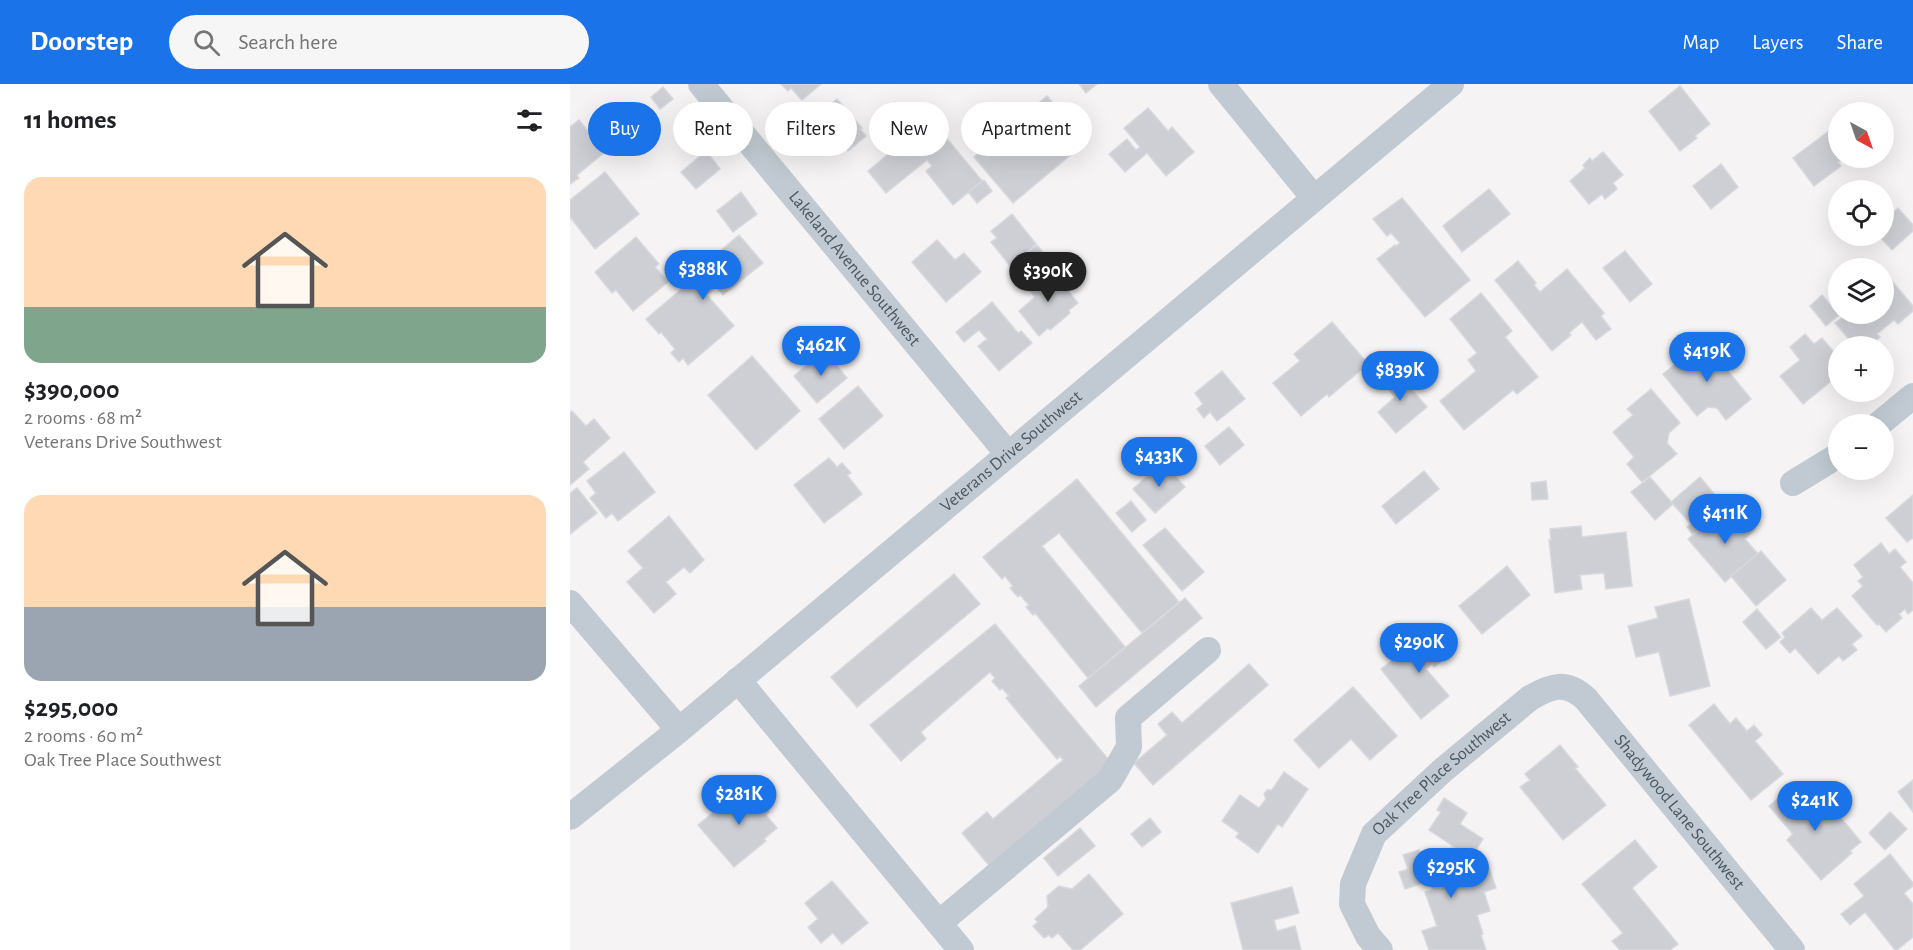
<!DOCTYPE html>
<html lang="en">
<head>
<meta charset="utf-8">
<style>
	body { margin:0; font-family:"Alegreya Sans",sans-serif; background:#f6f6f6; color:#202124; height:100vh; display:flex; flex-direction:column; font-size:22px; white-space:nowrap }
	* { box-sizing:border-box; margin:0 }
	p { font-size:20px; color:#757577 }
	.icon { flex:none; width:33px; height:33px; fill:none; stroke:currentColor; stroke-width:2; stroke-linecap:round; stroke-linejoin:round }
	.map { position:relative; flex:1; overflow:hidden }
	.sheet { display:flex; flex-direction:column; background:#fff; width:570px }
	.sheet>* { flex:none }
	.banner { position:absolute; left:18px; top:18px; width:570px; height:54px; display:flex; gap:12px }
	.needle { width:39px; rotate:140deg }
	.buttons { position:absolute; left:1258px; top:18px; display:grid; gap:12px }
	.buttons a { display:grid; place-items:center; width:66px; height:66px; border-radius:50%; background:#fff; box-shadow:0 6px 24px #0002; font-size:30px }
	.price { position:absolute; translate:-50% -51px; padding:0 14px; border-radius:21px; background:#1a73e8; color:#fff; font-size:20px; line-height:39px; filter:drop-shadow(0 2px 3px #0008) }
	.price::after { content:''; position:absolute; left:50%; top:36px; width:18px; height:14px; margin-left:-9px; background:inherit; clip-path:polygon(0 0,100% 0,50% 100%) }
	.price.active { background:#222; color:#fff }
	ul { padding:0; list-style:none }
	li { display:grid; align-content:center; gap:12px; height:318px; padding:0 24px }
	li span { display:grid; place-items:center; height:186px; border-radius:18px; color:#555 }
	li>.icon { margin-inline-start:auto }
	span .icon { width:108px; height:108px; fill:#fffc; stroke-width:1 }
	li b { font-size:26px }
	h2 { display:flex; justify-content:space-between; align-items:center; height:72px; padding:0 24px; font-size:26px }
	.pill { padding:0 21px; border-radius:27px; background:#fff; box-shadow:0 6px 24px #0002; font-size:21px; line-height:54px }
	.pill.active { background:#1a73e8; color:#fff }
	header { display:flex; align-items:center; gap:36px; box-sizing:border-box; height:84px; padding:0 30px; background:#1a73e8; color:#fff }
	header strong { font-size:28px }
	nav { display:flex; gap:33px; margin-inline-start:auto; font-size:21px }
	.search { width:420px; height:54px; background:#f6f6f6; display:flex; align-items:center; gap:15px; box-sizing:border-box; padding:0 21px; border-radius:33px; color:#757577; font-size:22px }
	main { display:flex; flex:1; min-height:0 }
	.map>svg:first-child { display:block }
	.building { fill:#cdcfd5; stroke:#d7d9de; stroke-width:1.5 }
	.lines { fill:none; stroke-linecap:round; stroke-linejoin:round }
	.minor { stroke:#c1cad2; stroke-width:26 }
	.labels { text-anchor:middle; dominant-baseline:central; stroke-width:4.5; stroke-linejoin:round; paint-order:stroke }
	.street-label { font-size:18px; fill:#4a5661; stroke:#fff }
</style>
</head>
<body>
<header>
<strong>Doorstep</strong>
<div class="search"><svg class="icon" aria-label="search" viewBox="0 0 24 24"><circle cx="10" cy="10" r="6"/><path d="M15 15l6 6"/></svg>Search here</div>
<nav><a>Map</a><a>Layers</a><a>Share</a></nav>
</header>
<main>
<section class="sheet">
<h2>11 homes<svg class="icon" aria-label="filters" viewBox="0 0 24 24"><path d="M4 7h16M4 17h16"/><circle cx="9" cy="7" r="2"/><circle cx="15" cy="17" r="2"/></svg></h2>
<ul>
<li><span style="background:linear-gradient(#ffd9b3 70%,#7fa58c 0)"><svg class="icon" aria-label="home" viewBox="0 0 24 24"><path d="M3 11l9-7 9 7M6 9v11h12V9"/></svg></span><div><b>$390,000</b><p>2 rooms · 68 m²</p><p>Veterans Drive Southwest</p></div></li>
<li><span style="background:linear-gradient(#ffd9b3 60%,#9aa5b1 0)"><svg class="icon" aria-label="home" viewBox="0 0 24 24"><path d="M3 11l9-7 9 7M6 9v11h12V9"/></svg></span><div><b>$295,000</b><p>2 rooms · 60 m²</p><p>Oak Tree Place Southwest</p></div></li>
</ul>
</section>
<div class="map">
<svg width="1343" height="866" viewBox="0 0 1343 866">
	<rect width="100%" height="100%" fill="#f5f3f3"/>
	<g class="building">
		<path d="M211,0H251L232,16L221,4L218,7Z"/>
		<path d="M509,0H527L516,9Z"/>
		<path d="M1110,2L1140,40L1125,52L1127,54L1110,67L1079,27Z"/>
		<path d="M93,3L103,15L90,25L81,13Z"/>
		<path d="M477,12L515,59L443,119L404,73Z"/>
		<path d="M267,15L292,44L290,45L296,52L278,67L270,57L266,61L244,34Z"/>
		<path d="M325,18L339,34L322,48L308,33Z"/>
		<path d="M578,24L598,47L602,43L624,68L596,92L577,69L555,88L539,70L557,55L566,66L570,63L554,44Z"/>
		<path d="M9,36L35,68L7,91L9,94L0,100V43Z"/>
		<path d="M1267,41L1269,43V74H1274L1268,78L1271,82L1244,102L1223,74Z"/>
		<path d="M374,51L412,97L383,121L356,87L362,82L357,76L316,109L298,87L337,54L350,70Z"/>
		<path d="M136,67L150,85L126,105L111,88Z"/>
		<path d="M1033,68L1053,91L1043,99L1047,105L1035,115L1032,110L1019,120L1000,97L1015,84L1013,81L1020,74L1022,77Z"/>
		<path d="M1151,80L1168,103L1141,125L1123,102Z"/>
		<path d="M35,88L69,130L25,165L0,133V116Z"/>
		<path d="M414,96L422,107L407,119L398,108Z"/>
		<path d="M919,105L940,130L892,168L873,142Z"/>
		<path d="M171,108L187,130L163,148L147,127Z"/>
		<path d="M832,114L900,196L855,233L807,175L825,161L826,162L830,159L821,149L817,152L803,135Z"/>
		<path d="M1328,124L1343,141V147L1322,166L1309,152H1314V137Z"/>
		<path d="M442,130L466,160L440,182L421,158L427,154L421,147Z"/>
		<path d="M169,151L193,179L153,211L146,203L137,211L164,242L118,281L113,274L109,278L101,269L105,265L91,248L89,250L76,235L115,202L107,192L129,173L135,180Z"/>
		<path d="M66,153L89,180L85,183L98,198L63,227L46,206L42,209L25,188Z"/>
		<path d="M367,156L385,176L394,169L411,188L376,218L342,178Z"/>
		<path d="M467,161L475,171L462,181L455,171Z"/>
		<path d="M1055,167L1082,200L1060,218L1033,184Z"/>
		<path d="M948,177L966,199L964,201L970,208L997,185L1034,229L1031,232L1041,245L1026,256L1012,238L999,249L1001,251L982,267L925,196Z"/>
		<path d="M480,185L508,219L499,226L500,229L480,246L478,244L469,252L449,227L465,213L457,203Z"/>
		<path d="M1316,190L1343,222V227L1328,240L1324,236L1307,250L1310,253L1299,262H1285L1265,239L1277,230H1314V192Z"/>
		<path d="M911,209L942,247L935,253L968,293L947,310L943,306L894,346L870,317L906,287L898,276L907,269L880,235Z"/>
		<path d="M1252,211L1269,231L1256,242L1240,222Z"/>
		<path d="M422,218L448,249L451,247L462,259L429,287L408,262L417,255L409,246L394,258L386,248Z"/>
		<path d="M762,238L798,280L759,313L757,310L731,332L703,299L730,277L724,270Z"/>
		<path d="M1235,250L1244,260L1252,254L1269,274V291L1233,320L1210,292L1230,276L1220,263Z"/>
		<path d="M1131,259L1138,268L1147,264L1153,272L1149,276L1181,315L1156,336L1147,324L1138,323L1127,332L1093,290Z"/>
		<path d="M254,266L277,294L247,319L224,292Z"/>
		<path d="M182,272L230,327L186,366L138,311Z"/>
		<path d="M823,284L857,323L826,349L808,328L825,313L810,295Z"/>
		<path d="M652,287L675,315L647,337L640,328L634,334L627,325L633,320L625,309Z"/>
		<path d="M288,302L313,332L274,365L249,335Z"/>
		<path d="M1081,305L1110,339L1099,349L1097,359L1107,370L1072,398L1057,380L1064,373L1043,348L1063,331L1057,325Z"/>
		<path d="M2,327L16,342L24,335L40,354L13,378L19,385L0,401V329Z"/>
		<path d="M659,343L674,361L650,381L635,362Z"/>
		<path d="M54,368L85,408L48,437L42,429L36,434L20,414L26,409L17,397Z"/>
		<path d="M259,374L267,383L272,379L281,389L277,391L292,410L254,439L224,401Z"/>
		<path d="M593,378L615,403L585,429L563,405Z"/>
		<path d="M854,387L869,405L826,440L812,422Z"/>
		<path d="M1080,393L1103,420L1085,436L1061,408Z"/>
		<path d="M1130,393L1156,424L1123,451L1117,443L1121,440L1101,418Z"/>
		<path d="M507,395L609,518L572,549L489,449L472,462L555,563L518,594L465,529L463,531L456,523L459,521L450,511L448,513L440,504L443,502L435,492L432,495L413,473Z"/>
		<path d="M976,397L978,415L962,416L961,399Z"/>
		<path d="M7,404L27,429L0,450V409Z"/>
		<path d="M1343,411V454L1337,458L1316,434Z"/>
		<path d="M561,417L576,436L562,448L546,429Z"/>
		<path d="M1152,427L1164,442L1175,433L1185,445L1175,455L1188,470L1155,498L1118,455Z"/>
		<path d="M99,432L134,476L120,489L114,483L96,498L106,510L84,529L57,498L73,484L58,467Z"/>
		<path d="M1011,442L1012,453L1056,448L1062,502L1036,505L1034,489L1010,491L1012,505L985,509L979,456H981L980,445Z"/>
		<path d="M595,444L634,488L612,507L573,461Z"/>
		<path d="M1311,459L1319,470L1325,465L1336,478L1330,483L1343,499V526L1338,530L1335,525L1329,530L1332,534L1316,548L1309,540L1307,541L1282,512L1293,502L1288,497L1293,493L1284,481Z"/>
		<path d="M1191,467L1216,496L1186,522L1161,492Z"/>
		<path d="M937,482L960,511L912,550L889,522Z"/>
		<path d="M384,490L410,520L287,623L261,593Z"/>
		<path d="M615,514L632,534L526,623L509,602Z"/>
		<path d="M1119,515L1140,602L1100,612L1089,568L1066,573L1058,542L1088,534L1085,523Z"/>
		<path d="M1241,524L1252,536L1267,524L1292,552L1282,560L1287,566L1273,577L1269,572L1248,590L1225,564L1220,569L1210,558L1215,553L1212,549Z"/>
		<path d="M1187,525L1211,553L1196,565L1173,538Z"/>
		<path d="M425,540L544,682L422,785L392,749L417,728L423,735L493,676L490,672L487,675L436,614L439,612L432,604L430,606L422,597L425,594L420,588L351,648L356,655L331,677L300,641Z"/>
		<path d="M861,545L881,569L864,583L862,580L856,585L879,612L851,635L811,585Z"/>
		<path d="M679,580L698,601L583,701L564,679L597,651L588,640L602,628L612,639Z"/>
		<path d="M783,603L827,652L800,676L781,655L749,684L724,656Z"/>
		<path d="M1144,620L1160,640L1166,634L1177,647L1184,641L1192,651L1185,657L1213,690L1181,716L1119,641Z"/>
		<path d="M990,661L1008,683L1005,684L1036,721L993,756L950,703L960,696L955,690Z"/>
		<path d="M714,688L738,705L712,743L708,740L688,769L666,753L669,749L652,737L670,711L689,724L696,715L694,710L697,706H702Z"/>
		<path d="M1343,696V728L1328,708Z"/>
		<path d="M176,701L199,728L196,731L207,744L194,755L196,757L164,783L128,741Z"/>
		<path d="M1224,701L1251,732L1262,723L1291,758L1280,767L1282,769L1251,796L1217,756L1223,750L1199,722Z"/>
		<path d="M874,714L897,729L890,740L913,755L901,774L859,746L871,728L867,726Z"/>
		<path d="M1320,728L1337,745L1315,766L1299,749Z"/>
		<path d="M580,734L591,748L572,763L561,750Z"/>
		<path d="M510,744L525,762L488,792L474,774Z"/>
		<path d="M1065,756L1087,783L1062,804L1108,860L1100,866H1050L1042,857L1053,849L1012,800Z"/>
		<path d="M882,764L890,787L917,778L926,804L914,808L920,827L907,831L913,850L911,851L916,866H859L852,847L867,842L855,808L863,806L859,797L835,805L829,788L838,785L833,771L849,766L851,775Z"/>
		<path d="M1320,770L1343,799V802L1334,809L1343,820V853L1327,866H1325L1295,828L1280,841L1271,830L1294,812L1284,800Z"/>
		<path d="M519,790L553,830L510,866H503L488,849L482,854L479,851L474,854L463,842L468,838L465,835L478,823L477,812L489,802L502,805Z"/>
		<path d="M262,797L298,839L272,860L263,849L251,859L238,843L248,835L235,819Z"/>
		<path d="M722,803L729,829L704,836L707,847L725,842L731,866H673L661,819Z"/>
	</g>
	<g class="lines">
		<g class="minor">
			<path id="s1" d="M131,0L438,370"/>
			<path d="M651,0L744,114"/>
			<path d="M1309,340L1343,312"/>
			<path d="M1223,399L1269,371"/>
			<path d="M0,519L109,646"/>
			<path d="M168,596L391,866"/>
			<path id="s2" d="M0,733L109,646L881,0"/>
			<path d="M369,839L540,696L559,663L558,634L638,566"/>
			<path id="s3" d="M810,866L798,852L782,820L783,800L804,750L873,686L960,614C981,602 996,596 1016,615L1222,866"/>
		</g>
	</g>
	<g class="labels">
		<g class="street-label">
			<text stroke="none"><textPath href="#s1" startOffset="240">Lakeland Avenue Southwest</textPath></text>
			<text stroke="none"><textPath href="#s2" startOffset="573">Veterans Drive Southwest</textPath></text>
			<text stroke="none"><textPath href="#s3" startOffset="219">Oak Tree Place Southwest</textPath></text>
			<text stroke="none"><textPath href="#s3" startOffset="544">Shadywood Lane Southwest</textPath></text>
		</g>
	</g>
</svg>
<div class="buttons">
<a><svg class="needle" viewBox="-14 -14 28 28"><path d="M0-13l5 13h-10z" fill="#e53935"/><path d="M0 13l5-13h-10z" fill="#757577"/></svg></a>
<a><svg class="icon" aria-label="locate" viewBox="0 0 24 24"><circle cx="12" cy="12" r="6"/><path d="M12 2v4M12 18v4M2 12h4M18 12h4"/></svg></a>
<a><svg class="icon" aria-label="layers" viewBox="0 0 24 24"><path d="M12 4l9 5-9 5-9-5zM3 14l9 5 9-5"/></svg></a>
<a>+</a>
<a>−</a>
</div>
<b class="price" style="left:133px;top:217px">$388K</b>
<b class="price active" style="left:478px;top:219px">$390K</b>
<b class="price" style="left:251px;top:293px">$462K</b>
<b class="price" style="left:1137px;top:299px">$419K</b>
<b class="price" style="left:830px;top:318px">$839K</b>
<b class="price" style="left:589px;top:404px">$433K</b>
<b class="price" style="left:1155px;top:461px">$411K</b>
<b class="price" style="left:849px;top:590px">$290K</b>
<b class="price" style="left:169px;top:742px">$281K</b>
<b class="price" style="left:1245px;top:748px">$241K</b>
<b class="price" style="left:881px;top:815px">$295K</b>
<div class="banner">
<a class="pill active">Buy</a>
<a class="pill">Rent</a>
<a class="pill">Filters</a>
<a class="pill">New</a>
<a class="pill">Apartment</a>
</div>
</div>
</main>
</body>
</html>
